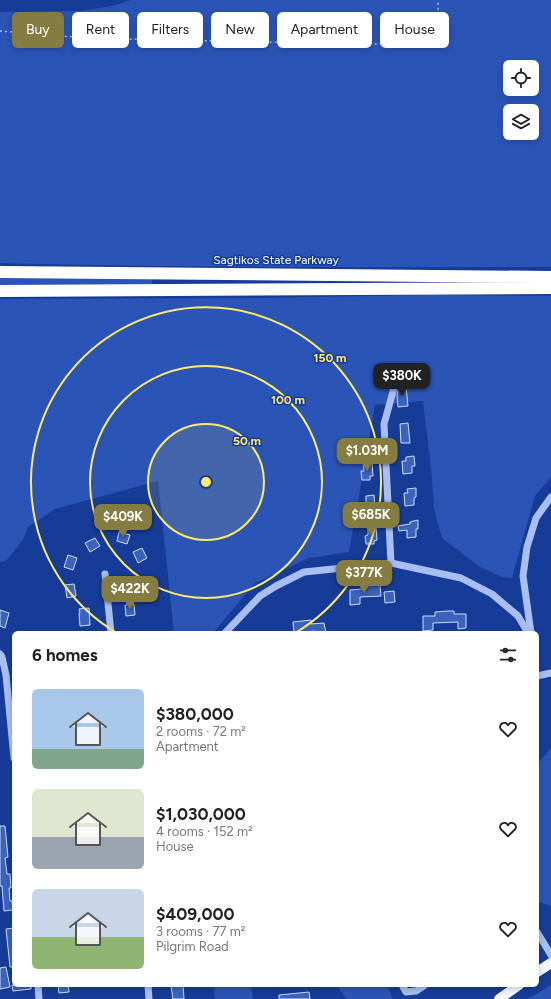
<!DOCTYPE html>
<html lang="en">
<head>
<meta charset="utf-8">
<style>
	body { margin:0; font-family:Figtree,sans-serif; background:#f6f6f6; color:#222; height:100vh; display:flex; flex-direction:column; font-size:15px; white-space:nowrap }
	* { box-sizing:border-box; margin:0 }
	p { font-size:13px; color:#767676 }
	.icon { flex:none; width:22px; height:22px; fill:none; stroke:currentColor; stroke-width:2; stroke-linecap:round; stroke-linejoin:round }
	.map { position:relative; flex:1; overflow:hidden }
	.details { position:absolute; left:12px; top:631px; width:527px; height:356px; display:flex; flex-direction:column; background:#fff; border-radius:6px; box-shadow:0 2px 6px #0003 }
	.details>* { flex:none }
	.banner { position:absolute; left:12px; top:12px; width:527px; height:36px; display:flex; gap:8px }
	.tools { position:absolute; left:503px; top:60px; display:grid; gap:8px }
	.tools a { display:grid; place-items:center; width:36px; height:36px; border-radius:6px; background:#fff; box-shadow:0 2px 6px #0003; font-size:20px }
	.price { position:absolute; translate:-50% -34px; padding:0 9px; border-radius:8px; background:#857c42; color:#fff; font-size:13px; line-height:26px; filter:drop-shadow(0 1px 2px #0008) }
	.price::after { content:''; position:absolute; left:50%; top:24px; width:12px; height:9px; margin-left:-6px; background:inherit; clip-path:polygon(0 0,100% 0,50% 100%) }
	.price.active { background:#222; color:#fff }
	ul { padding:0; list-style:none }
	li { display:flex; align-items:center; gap:12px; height:100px; padding:0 20px }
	li span { display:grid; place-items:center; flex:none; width:112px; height:80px; border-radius:6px; color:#555 }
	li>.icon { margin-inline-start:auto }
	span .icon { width:48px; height:48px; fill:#fffc; stroke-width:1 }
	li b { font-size:17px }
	h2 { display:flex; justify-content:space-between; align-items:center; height:48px; padding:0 20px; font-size:17px }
	.pill { padding:0 14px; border-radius:6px; background:#fff; box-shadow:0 2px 6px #0003; font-size:14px; line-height:36px }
	.pill.active { background:#857c42; color:#fff }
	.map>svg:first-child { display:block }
	.green { fill:#2a54b6; fill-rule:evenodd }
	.building { fill:#3b62bd; stroke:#d1defc }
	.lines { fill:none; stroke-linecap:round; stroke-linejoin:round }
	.path { stroke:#a9bff2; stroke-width:1.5; stroke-dasharray:2 3; stroke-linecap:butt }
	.minor { stroke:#a9bff2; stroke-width:7 }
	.major { stroke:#f4f6ff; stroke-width:10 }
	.highway { stroke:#fff; stroke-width:12 }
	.ring { fill:none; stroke:#ffea6a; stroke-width:2 }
	.labels { text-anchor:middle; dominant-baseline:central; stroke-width:3; stroke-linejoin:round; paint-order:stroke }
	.street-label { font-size:12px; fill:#fff; stroke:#163c98 }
	.centre { fill:#ffea6a; stroke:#163c98; stroke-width:2 }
	.ring-label { font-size:12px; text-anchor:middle; font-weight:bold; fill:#ffea6a; stroke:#163c98; stroke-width:3; stroke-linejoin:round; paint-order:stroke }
</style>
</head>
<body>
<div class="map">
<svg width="551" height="999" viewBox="0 0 551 999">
	<rect width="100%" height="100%" fill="#163c98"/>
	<g class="green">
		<path d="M131,0H551V267C367,267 184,268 0,263V12L80,11L112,6ZM510,67H532V89H510ZM510,111H532V133H510Z"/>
		<path d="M0,276L152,277V286H0Z"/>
		<path d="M430,295L551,296V477L535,496L512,578L502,577L480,567L442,538L434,509L431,468L423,401L375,405L349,552L309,558L255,583L213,633H174L158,481L55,509L28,527L23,540L6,561L0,562V299L259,298Z"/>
		<path d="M551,748V905L550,906L537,901V764Z"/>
		<path d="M214,985H251L253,999H215Z"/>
		<path d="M336,985H387L393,999H347Z"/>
		<path d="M551,985V999H528Z"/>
	</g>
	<g class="building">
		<path d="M406,386L408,406L398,407L397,395L399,387Z"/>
		<path d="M408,423L410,443H401L400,424Z"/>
		<path d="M414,456L415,466H412V473L403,474L402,461H406V457Z"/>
		<path d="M363,463H372L373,476H370V480H362L361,471H364Z"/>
		<path d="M416,488V497L414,498V505L405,506L404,493H408L407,489Z"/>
		<path d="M374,495L375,508H372L373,512H364L363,503H366V496Z"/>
		<path d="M418,520V529H416V537L407,538V530L399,531L398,526L410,524V522Z"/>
		<path d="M376,527L377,540L374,541V544H366L365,536L368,535V528Z"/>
		<path d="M119,532L130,535L127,544L117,541Z"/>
		<path d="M95,538L100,546L90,552L85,543Z"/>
		<path d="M142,548L147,558L138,563L133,552Z"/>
		<path d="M68,555L77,558L73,570L64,567Z"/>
		<path d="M132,578H141L142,589L133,590Z"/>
		<path d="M74,584L76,596L67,598L65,585Z"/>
		<path d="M380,585L381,596L360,597V604L350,605V590L362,589V586Z"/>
		<path d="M394,591L395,602L385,603L384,592Z"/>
		<path d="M134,604L135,615L126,616L125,605Z"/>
		<path d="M89,608L90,625L80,626L79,613H80L79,609Z"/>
		<path d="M0,610L9,613L5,628L0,626Z"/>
		<path d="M448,611H454V614H466V628L458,629V622L433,623V630L423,631V616H435V612Z"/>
		<path d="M311,620V624L324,623L326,633H316L315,631L294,633L293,622Z"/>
		<path d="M0,826H5L8,857L5,858L7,874H10L11,888H9L10,901H12L13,910L4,911L2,886H0Z"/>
		<path d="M14,928V967H10L6,929Z"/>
		<path d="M6,967L10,987L0,989V968Z"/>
		<path d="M12,985H31V989L13,991Z"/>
		<path d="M58,985H68L69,992L59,993Z"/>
		<path d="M183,985L184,999H173L171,986Z"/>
		<path d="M309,992L310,999H279V995Z"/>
	</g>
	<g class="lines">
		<path class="path" d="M0,31L58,36L117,39L434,45L438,24V0"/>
		<g class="minor">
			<path d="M391,563L384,424L394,388"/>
			<path d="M105,574L111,633"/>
			<path d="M225,633L260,596L276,586L304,572L391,563L461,578L492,594L518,616L528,633"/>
			<path d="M531,633L523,576L527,547L536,518L551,497"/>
			<path d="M0,654L2,657L6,675L14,758"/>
			<path d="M537,676L551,673"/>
			<path d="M537,932L551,955"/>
			<path d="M38,985L39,999"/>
			<path d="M148,985L149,999"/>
			<path d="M402,985L406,992L416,991L425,985"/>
		</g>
		<g class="major">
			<path d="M537,972L551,963"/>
			<path d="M499,999L519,985"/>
		</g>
		<g class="highway">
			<path d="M0,272L551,277"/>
			<path d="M0,291L551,288"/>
		</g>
	</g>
	<circle cx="206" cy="482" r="58" fill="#ffea6a" fill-opacity=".12"/>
	<g class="ring">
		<circle cx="206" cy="482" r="58"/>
		<circle cx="206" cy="482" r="116"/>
		<path d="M117 633A175 175 0 1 1 295 633"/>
	</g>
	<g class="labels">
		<g class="street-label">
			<text x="276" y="260">Sagtikos State Parkway</text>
		</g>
	</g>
	<circle cx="206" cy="482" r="6" class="centre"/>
	<g class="ring-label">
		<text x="330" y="362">150 m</text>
		<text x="288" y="404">100 m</text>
		<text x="247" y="445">50 m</text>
	</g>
</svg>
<div class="tools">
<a><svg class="icon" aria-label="locate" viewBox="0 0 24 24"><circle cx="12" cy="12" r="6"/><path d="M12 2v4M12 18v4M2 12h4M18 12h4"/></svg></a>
<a><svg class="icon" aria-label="layers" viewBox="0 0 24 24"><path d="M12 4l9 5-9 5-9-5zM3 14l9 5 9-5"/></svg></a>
</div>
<b class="price active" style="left:402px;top:397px">$380K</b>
<b class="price" style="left:367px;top:472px">$1.03M</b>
<b class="price" style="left:371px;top:536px">$685K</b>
<b class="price" style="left:123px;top:538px">$409K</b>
<b class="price" style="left:364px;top:594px">$377K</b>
<b class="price" style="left:130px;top:610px">$422K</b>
<div class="banner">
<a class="pill active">Buy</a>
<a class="pill">Rent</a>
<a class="pill">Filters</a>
<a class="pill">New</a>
<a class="pill">Apartment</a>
<a class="pill">House</a>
</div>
<section class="details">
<h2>6 homes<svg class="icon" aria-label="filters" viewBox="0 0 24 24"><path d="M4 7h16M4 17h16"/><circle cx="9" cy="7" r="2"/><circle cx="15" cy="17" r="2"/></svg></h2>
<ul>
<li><span style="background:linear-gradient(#a9c7e8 75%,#7fa58c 0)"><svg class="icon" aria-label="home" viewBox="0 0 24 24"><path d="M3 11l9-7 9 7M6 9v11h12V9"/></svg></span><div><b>$380,000</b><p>2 rooms · 72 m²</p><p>Apartment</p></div><svg class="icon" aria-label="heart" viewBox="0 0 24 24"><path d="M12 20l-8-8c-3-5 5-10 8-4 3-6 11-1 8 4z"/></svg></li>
<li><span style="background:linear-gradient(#dfe7d0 60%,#9aa5b1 0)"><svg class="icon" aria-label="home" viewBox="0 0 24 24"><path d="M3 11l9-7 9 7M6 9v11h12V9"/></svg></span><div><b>$1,030,000</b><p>4 rooms · 152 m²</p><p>House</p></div><svg class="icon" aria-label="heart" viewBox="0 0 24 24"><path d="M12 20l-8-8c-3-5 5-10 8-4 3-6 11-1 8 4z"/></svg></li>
<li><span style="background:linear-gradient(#c9d6e8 60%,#8fb573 0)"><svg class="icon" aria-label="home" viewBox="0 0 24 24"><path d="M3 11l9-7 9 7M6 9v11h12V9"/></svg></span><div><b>$409,000</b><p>3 rooms · 77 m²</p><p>Pilgrim Road</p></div><svg class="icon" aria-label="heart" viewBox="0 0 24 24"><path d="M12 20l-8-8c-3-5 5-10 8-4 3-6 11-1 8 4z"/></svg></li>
</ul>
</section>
</div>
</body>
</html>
